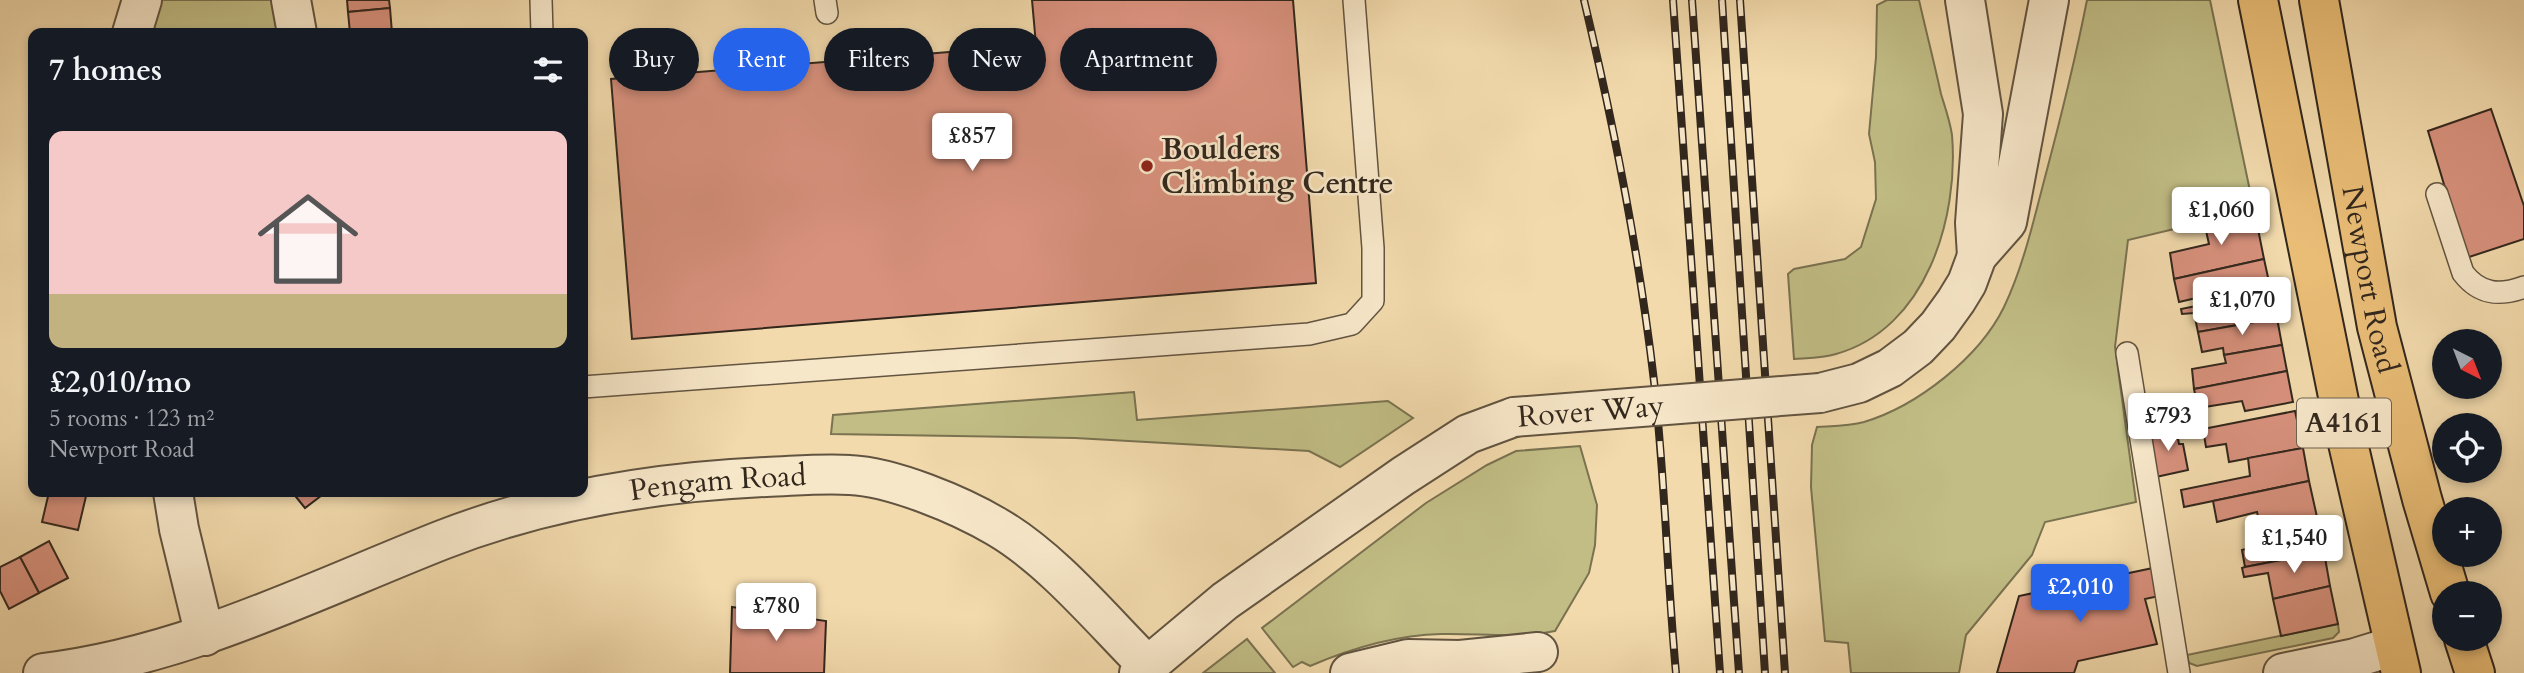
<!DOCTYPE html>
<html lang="en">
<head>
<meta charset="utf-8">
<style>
	body { margin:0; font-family:Cardo,serif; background:#242831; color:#f1f3f6; height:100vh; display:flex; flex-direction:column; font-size:26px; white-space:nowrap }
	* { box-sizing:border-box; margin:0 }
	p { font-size:23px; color:#9ea1a6 }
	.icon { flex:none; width:38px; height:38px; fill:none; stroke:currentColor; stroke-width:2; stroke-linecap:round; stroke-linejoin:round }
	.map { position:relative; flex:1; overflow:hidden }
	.side { position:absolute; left:28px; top:28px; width:560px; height:469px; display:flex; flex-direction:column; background:#171b24; border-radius:14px; box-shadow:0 4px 10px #0003 }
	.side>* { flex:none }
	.banner { position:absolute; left:609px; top:28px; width:665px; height:63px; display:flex; gap:14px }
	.needle { width:46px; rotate:138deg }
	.fabs { position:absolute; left:2432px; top:329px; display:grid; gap:14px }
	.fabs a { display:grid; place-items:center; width:70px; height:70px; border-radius:50%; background:#171b24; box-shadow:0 4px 10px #0003; font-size:35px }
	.price { position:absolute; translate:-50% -60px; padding:0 16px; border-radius:7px; background:#fff; color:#222; font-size:23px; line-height:46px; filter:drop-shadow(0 2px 4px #0008) }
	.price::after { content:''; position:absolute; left:50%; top:42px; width:21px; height:16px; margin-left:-10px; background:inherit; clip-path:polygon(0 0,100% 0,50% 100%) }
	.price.on { background:#2563eb; color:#fff }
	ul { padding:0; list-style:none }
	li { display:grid; align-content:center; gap:14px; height:371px; padding:0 21px }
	li span { display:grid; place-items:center; height:217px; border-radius:14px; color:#555 }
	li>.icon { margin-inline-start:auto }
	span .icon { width:126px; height:126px; fill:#fffc; stroke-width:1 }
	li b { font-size:30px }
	h2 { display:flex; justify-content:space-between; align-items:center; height:84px; padding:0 21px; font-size:30px }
	.tag { padding:0 24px; border-radius:32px; background:#171b24; box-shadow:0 4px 10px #0003; font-size:24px; line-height:63px }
	.tag.on { background:#2563eb; color:#fff }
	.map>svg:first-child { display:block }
	.green { fill:#c1bd85; stroke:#7a7251; stroke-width:2 }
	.building { fill:#d8917d; stroke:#32271d; stroke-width:2 }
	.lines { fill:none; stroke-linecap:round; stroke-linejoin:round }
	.service-casing { stroke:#625441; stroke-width:24 }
	.minor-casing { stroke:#625441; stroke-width:42 }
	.primary-casing { stroke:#32271d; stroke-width:42 }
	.service { stroke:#f7e7c9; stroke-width:21 }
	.minor { stroke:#f7e7c9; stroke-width:38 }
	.primary { stroke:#e9bd76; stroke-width:38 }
	.rail-casing { stroke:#32271d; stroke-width:8 }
	.rail { stroke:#f7e7c9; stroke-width:5; stroke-dasharray:16; stroke-linecap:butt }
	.minor-bridge-casing { stroke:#625441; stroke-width:42; stroke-linecap:butt }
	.minor-bridge { stroke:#f7e7c9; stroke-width:38 }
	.poi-dot { fill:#8f2418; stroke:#f7e7c9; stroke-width:2.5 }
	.labels { text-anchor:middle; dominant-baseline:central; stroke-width:5; stroke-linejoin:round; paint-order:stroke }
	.shield { fill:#f7e7c9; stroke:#6d6151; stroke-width:2 }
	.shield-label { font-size:28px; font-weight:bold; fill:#32271d }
	.poi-label { font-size:30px; font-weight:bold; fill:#32271d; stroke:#f7e7c9; text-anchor:start }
	.street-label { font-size:30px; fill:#32271d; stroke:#f7e7c9 }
</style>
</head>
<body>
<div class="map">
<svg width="2524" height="673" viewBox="0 0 2524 673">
	<rect width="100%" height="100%" fill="#f2daac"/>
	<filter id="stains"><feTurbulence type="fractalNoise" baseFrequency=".00286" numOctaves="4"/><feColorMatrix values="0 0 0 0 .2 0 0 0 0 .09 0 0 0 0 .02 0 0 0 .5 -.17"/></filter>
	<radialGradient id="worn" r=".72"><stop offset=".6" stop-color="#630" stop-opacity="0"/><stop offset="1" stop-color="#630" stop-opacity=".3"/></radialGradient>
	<g class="green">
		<path d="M157,0H274L279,33H147Z"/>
		<path d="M1887,0H1919C1926,31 1934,62 1941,94C1945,107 1950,121 1952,135C1959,218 1926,329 1836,354C1823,358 1808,358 1794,359L1788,274L1794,269L1845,259L1861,247L1876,199L1875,162L1869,134L1876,57L1877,5Z"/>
		<path d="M2087,0H2210L2254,210L2128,240L2115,347L2136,502L2045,522L2032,555L1966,635L1959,673H1851L1848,643L1825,641L1811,487L1812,445L1817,427C1832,426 1849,426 1864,422C1917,406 1979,358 2004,307C2023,267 2033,223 2044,181C2060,121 2075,61 2087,0Z"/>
		<path d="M1134,392L1137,420L1388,401L1413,418L1340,467L1309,451L1075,438L831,434L833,415Z"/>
		<path d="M1580,446L1597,505L1595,545L1589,573L1555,631C1518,639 1479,633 1441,634C1395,635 1352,648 1310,666L1302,662L1293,667L1262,628L1426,503L1487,465L1516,451Z"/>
		<path d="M2338,624L2339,632L2333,638L2197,666L2189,663L2187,655Z"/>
		<path d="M1247,639L1275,673H1203Z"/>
	</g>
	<g class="building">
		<path d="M347,0H389L390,8L348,12Z"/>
		<path d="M1032,0H1293L1316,283L632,339L611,79L1036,45Z"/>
		<path d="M390,8L392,33H350L348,12Z"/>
		<path d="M2491,109L2524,206V239L2466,258L2428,131Z"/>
		<path d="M2251,211L2255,230L2258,229L2264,259L2174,279L2170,253L2209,244L2204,222Z"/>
		<path d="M2264,259L2271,291L2220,302L2218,293L2179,302L2174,279Z"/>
		<path d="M2271,291L2277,318L2198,332L2194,313L2182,314L2181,309Z"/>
		<path d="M2277,318L2282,345L2224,355L2223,348L2202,352L2198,332Z"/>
		<path d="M2282,345L2287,371L2194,389L2192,369L2226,363L2224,355Z"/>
		<path d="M2287,371L2293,402L2245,411L2242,401L2198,408L2194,389Z"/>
		<path d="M2295,411L2303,448L2229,462L2226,444L2206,447L2203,429Z"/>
		<path d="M2176,428L2179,444H2183L2188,470L2156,477L2151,433Z"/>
		<path d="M2303,448L2309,481L2184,507L2181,490L2250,476L2248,458Z"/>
		<path d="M2309,481L2317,517L2261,529L2257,512L2217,522L2213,501Z"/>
		<path d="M49,492H87L78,530L42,522Z"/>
		<path d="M292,492H326L305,508Z"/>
		<path d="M2317,517L2324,552L2245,567L2242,550L2262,545L2261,529Z"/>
		<path d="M49,541L68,578L39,593L20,557Z"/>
		<path d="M2324,552L2330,586L2273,599L2268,573L2244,577L2242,568L2245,567Z"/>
		<path d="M20,557L39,593L9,609L0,591V567Z"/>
		<path d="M2153,568L2159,596L2145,599L2157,644L2078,661L2074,673H1997L2019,596Z"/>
		<path d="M2330,586L2338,624L2281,636L2273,599Z"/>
		<path d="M732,607L826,621L824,673H730Z"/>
	</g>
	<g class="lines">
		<defs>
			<g id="service">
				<path d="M541,0L542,33"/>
				<path d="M825,0L827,13"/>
				<path d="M2437,194L2463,273C2480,295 2500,296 2524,287"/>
				<path d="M2127,353L2179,673"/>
				<path d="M583,387L1309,334L1352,324L1373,301V248L1354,0"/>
			</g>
			<g id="minor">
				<path d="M291,0L297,33"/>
				<path d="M1965,0L1983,114L1975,223L1977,256"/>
				<path d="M132,33L142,0"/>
				<path d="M1820,393L1859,383L1890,368L1918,347L1938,326L1956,301L1967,283L1977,256L2007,222L2049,0"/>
				<path d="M173,492L179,529L205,636"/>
				<path id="s1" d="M43,673C185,656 310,592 442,540C544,500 657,482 766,477C794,476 823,473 850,475C893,477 960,505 997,527C1052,559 1102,620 1147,665"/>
				<path d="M1139,673L1225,601L1403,476L1468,434L1514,417"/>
				<path d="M1350,673L1408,659L1460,660L1538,652"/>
				<path d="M2283,673L2355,658L2394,646"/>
			</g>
			<g id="primary">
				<path d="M2258,0L2344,426L2401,673"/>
				<path id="s2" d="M2319,0L2377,327L2422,499L2450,593"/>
				<path d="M2464,639L2475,673"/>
			</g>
		</defs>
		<use href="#service" class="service-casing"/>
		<use href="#minor" class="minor-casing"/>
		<use href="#primary" class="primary-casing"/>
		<use href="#service" class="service"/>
		<use href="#minor" class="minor"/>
		<use href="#primary" class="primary"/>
		<defs>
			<g id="rail">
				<path d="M1584,0C1614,126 1639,253 1654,381C1665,478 1667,576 1676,673"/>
				<path d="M1673,0L1720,673"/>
				<path d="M1692,0L1739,673"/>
				<path d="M1722,0L1765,673"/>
				<path d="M1740,0L1785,673"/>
			</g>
		</defs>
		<use href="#rail" class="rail-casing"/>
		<use href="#rail" class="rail"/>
		<defs>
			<g id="minor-bridge">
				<path id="s3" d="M1514,417L1820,393"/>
			</g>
		</defs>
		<use href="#minor-bridge" class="minor-bridge-casing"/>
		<use href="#minor-bridge" class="minor-bridge"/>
	</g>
	<circle class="poi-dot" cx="1147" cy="166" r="7"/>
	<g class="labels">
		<rect class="shield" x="2297" y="398.5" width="94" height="49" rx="5"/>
		<g class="shield-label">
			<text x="2344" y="423">A4161</text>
		</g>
		<g class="poi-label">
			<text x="1161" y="149">Boulders<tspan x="1161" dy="34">Climbing Centre</tspan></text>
		</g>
		<g class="street-label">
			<text stroke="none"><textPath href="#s2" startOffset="284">Newport Road</textPath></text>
			<text stroke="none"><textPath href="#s3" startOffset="77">Rover Way</textPath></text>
			<text stroke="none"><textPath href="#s1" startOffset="705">Pengam Road</textPath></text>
		</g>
	</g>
	<rect width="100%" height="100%" filter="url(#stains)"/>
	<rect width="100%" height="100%" fill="url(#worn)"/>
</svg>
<div class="fabs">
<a><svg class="needle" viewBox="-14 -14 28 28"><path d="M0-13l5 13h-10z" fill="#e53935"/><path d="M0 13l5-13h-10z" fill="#9ea1a6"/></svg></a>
<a><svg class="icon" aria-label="locate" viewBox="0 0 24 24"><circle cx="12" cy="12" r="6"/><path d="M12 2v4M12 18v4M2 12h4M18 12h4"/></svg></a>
<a>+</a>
<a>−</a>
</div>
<b class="price" style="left:972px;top:173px">£857</b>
<b class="price" style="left:2221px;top:247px">£1,060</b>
<b class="price" style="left:2242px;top:337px">£1,070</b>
<b class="price" style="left:2168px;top:453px">£793</b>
<b class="price" style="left:2294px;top:575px">£1,540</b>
<b class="price on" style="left:2080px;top:624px">£2,010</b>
<b class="price" style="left:776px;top:643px">£780</b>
<div class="banner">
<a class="tag">Buy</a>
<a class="tag on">Rent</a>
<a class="tag">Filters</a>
<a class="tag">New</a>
<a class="tag">Apartment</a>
</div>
<section class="side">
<h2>7 homes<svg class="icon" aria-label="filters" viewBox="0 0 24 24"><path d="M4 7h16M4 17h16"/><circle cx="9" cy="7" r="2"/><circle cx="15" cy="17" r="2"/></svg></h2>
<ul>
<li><span style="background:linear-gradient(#f6c9c9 75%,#c2b280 0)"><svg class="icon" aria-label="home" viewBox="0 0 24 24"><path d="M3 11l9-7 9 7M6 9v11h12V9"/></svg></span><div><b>£2,010/mo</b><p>5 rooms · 123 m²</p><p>Newport Road</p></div></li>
</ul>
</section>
</div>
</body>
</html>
